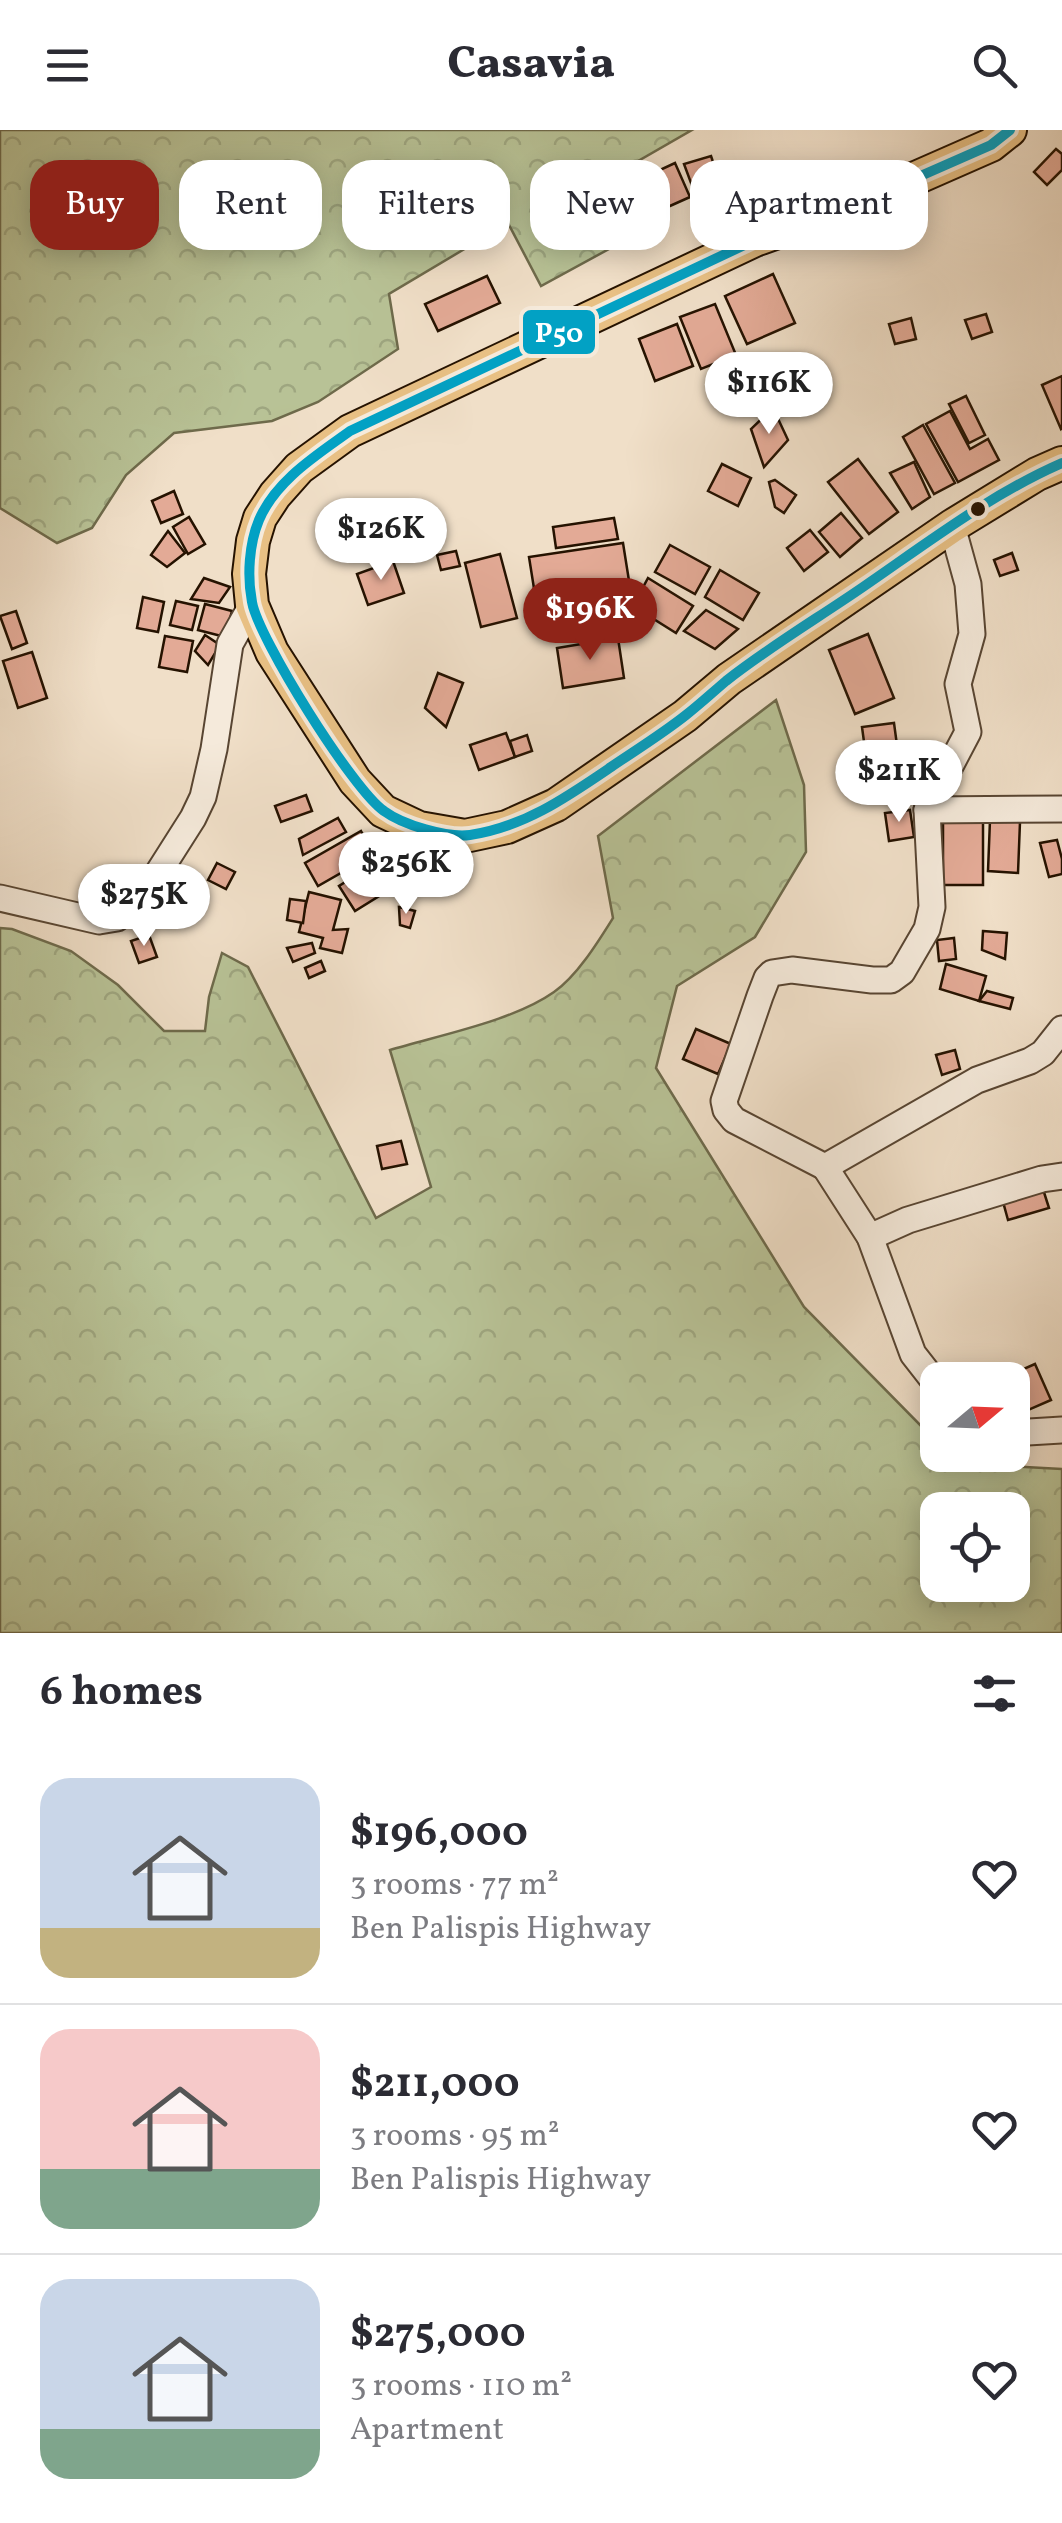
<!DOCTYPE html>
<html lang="en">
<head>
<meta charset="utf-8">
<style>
	body { margin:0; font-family:Vollkorn,serif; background:#f7f7f7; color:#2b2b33; height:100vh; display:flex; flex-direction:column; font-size:38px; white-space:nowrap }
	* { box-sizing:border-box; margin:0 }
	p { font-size:32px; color:#7c7c81 }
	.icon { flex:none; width:55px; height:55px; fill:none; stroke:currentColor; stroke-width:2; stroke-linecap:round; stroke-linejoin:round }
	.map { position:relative; height:1503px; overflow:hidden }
	.side { display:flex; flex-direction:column; background:#fff; flex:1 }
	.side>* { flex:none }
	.top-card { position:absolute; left:30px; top:30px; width:1002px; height:90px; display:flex; gap:20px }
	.needle { width:65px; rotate:71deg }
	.fabs { position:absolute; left:920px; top:1232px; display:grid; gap:20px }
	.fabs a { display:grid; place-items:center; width:110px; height:110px; border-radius:20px; background:#fff; box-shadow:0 5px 25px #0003; font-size:50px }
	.price { position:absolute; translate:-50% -85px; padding:0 22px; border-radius:35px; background:#fff; color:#222; font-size:32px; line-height:65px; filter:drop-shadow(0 2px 5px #0008) }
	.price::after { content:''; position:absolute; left:50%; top:60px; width:30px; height:22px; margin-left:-15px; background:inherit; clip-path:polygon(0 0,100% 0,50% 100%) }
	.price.active { background:#8f2418; color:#fff }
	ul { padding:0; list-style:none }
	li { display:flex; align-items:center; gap:30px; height:250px; padding:0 40px }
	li+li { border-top:2px solid #e1e1e2 }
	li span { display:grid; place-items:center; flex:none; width:280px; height:200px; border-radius:30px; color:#555 }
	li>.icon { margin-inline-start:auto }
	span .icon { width:120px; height:120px; fill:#fffc; stroke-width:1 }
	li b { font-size:42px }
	h2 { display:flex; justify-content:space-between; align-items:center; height:120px; padding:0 40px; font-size:42px }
	.pill { padding:0 35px; border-radius:30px; background:#fff; box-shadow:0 5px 25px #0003; font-size:35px; line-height:90px }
	.pill.active { background:#8f2418; color:#fff }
	header { display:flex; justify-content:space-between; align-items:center; height:130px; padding:0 40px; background:#fff; font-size:45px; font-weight:800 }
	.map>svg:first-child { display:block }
	.forest { fill:url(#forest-crowns); stroke:#6e6a4b; stroke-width:2.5; fill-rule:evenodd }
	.building { fill:#e3aa96; stroke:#251200; stroke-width:2.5 }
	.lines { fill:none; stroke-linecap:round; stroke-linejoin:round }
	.minor-casing { stroke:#584532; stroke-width:29 }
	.major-casing { stroke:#251200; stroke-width:36 }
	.minor { stroke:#f5eadb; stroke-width:25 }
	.major { stroke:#e8c084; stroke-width:32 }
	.bus-1-casing { stroke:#f5eadb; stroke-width:18 }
	.bus-1 { stroke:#02a1c4; stroke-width:10 }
	.bus-dot { fill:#251200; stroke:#f5eadb; stroke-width:4 }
	.line-badge { stroke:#f5eadb; stroke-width:4 }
	.badge-label { font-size:28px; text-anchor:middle; font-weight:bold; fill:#fff }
</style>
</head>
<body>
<header><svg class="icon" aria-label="menu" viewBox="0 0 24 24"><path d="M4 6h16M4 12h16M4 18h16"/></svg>Casavia<svg class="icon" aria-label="search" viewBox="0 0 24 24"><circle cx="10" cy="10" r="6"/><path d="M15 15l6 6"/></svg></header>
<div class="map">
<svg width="1062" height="1503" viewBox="0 0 1062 1503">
	<defs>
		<pattern id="forest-crowns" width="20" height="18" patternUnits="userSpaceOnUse" patternTransform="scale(2.5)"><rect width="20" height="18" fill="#b8c296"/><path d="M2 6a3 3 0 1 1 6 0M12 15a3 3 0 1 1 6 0" fill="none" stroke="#9ea680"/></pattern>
	</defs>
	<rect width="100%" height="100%" fill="#f0dfc8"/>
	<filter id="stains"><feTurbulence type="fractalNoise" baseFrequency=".002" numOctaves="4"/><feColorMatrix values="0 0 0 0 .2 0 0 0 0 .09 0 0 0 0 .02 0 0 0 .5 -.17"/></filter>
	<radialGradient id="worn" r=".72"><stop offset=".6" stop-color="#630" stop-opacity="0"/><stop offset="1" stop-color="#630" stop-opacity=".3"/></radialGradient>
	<g class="forest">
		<path d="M0,0H692L593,57L620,113L541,156L508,93L389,164L398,219L318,272L272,291L174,303L126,345L92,398L57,413L0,378Z"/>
		<path d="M776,570L804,655L806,722L755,807L677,856L656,938L804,1177L924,1299L937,1307L938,1325H970L987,1335L1062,1339V1503H0V798L12,799L71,821L118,855L164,901H205L209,867L222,823L248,837L376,1088L431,1057L390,920C440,905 513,891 554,862C577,846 598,812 613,788L598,706ZM938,1380H1012V1455H938Z"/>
	</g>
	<g class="building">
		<path d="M1056,19L1062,24V40L1047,55L1034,42Z"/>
		<path d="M711,26L720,53L694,61L684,34Z"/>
		<path d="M675,33L690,67L652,84L636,51Z"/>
		<path d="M773,144L795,193L747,214L725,166Z"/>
		<path d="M487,146L500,173L438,201L425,174Z"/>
		<path d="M715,174L736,225L701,239L680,187Z"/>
		<path d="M986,184L992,202L972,209L965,190Z"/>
		<path d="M911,188L916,209L895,214L889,194Z"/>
		<path d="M677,194L693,236L655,251L639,209Z"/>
		<path d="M1062,246V298L1061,299L1042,255Z"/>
		<path d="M789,253L800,265L784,280L773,268Z"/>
		<path d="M966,266L985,305L969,313L949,274Z"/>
		<path d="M773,278L788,310L764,337L751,299Z"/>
		<path d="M950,281L970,319L988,309L999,330L958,352L926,294Z"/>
		<path d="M923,295L955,353L934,364L903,307Z"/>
		<path d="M858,329L898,382L869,404L828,352Z"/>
		<path d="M914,332L930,367L912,379L890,343Z"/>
		<path d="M722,334L751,348L738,376L708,361Z"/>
		<path d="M775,350L796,365L784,383L775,377L769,352Z"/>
		<path d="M174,361L183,384L161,393L152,371Z"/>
		<path d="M841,383L862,408L840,427L819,402Z"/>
		<path d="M189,387L205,414L188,424L173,397Z"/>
		<path d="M614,388L618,409L556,418L553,397Z"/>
		<path d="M810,400L828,422L804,441L787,418Z"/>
		<path d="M168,401L185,423L167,437L151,425Z"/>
		<path d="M623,413L633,476L539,490L529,427Z"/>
		<path d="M670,415L710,437L695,464L655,442Z"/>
		<path d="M456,421L460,436L441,440L437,425Z"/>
		<path d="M1012,423L1018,440L1000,446L994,430Z"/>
		<path d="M500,424L517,488L481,497L465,433Z"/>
		<path d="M393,431L404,463L368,475L357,444Z"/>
		<path d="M720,440L759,463L743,490L705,467Z"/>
		<path d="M204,448L230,457L219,473L191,469Z"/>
		<path d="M648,448L693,476L676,503L633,476Z"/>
		<path d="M143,467L164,472L158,502L137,498Z"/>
		<path d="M176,471L198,476L192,500L170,495Z"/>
		<path d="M205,474L232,481L225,507L198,500Z"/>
		<path d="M706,480L738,499L715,519L684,501Z"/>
		<path d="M16,481L27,513L12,519L0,486Z"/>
		<path d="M868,504L894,568L855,584L829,520Z"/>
		<path d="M205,505L220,515L208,535L195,521Z"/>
		<path d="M165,506L193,511L187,542L159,537Z"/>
		<path d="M618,508L624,548L563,558L557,518Z"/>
		<path d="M32,522L47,568L18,578L3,531Z"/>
		<path d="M438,543L463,553L446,597L425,578Z"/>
		<path d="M894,593L901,645L869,649L862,597Z"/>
		<path d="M506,603L515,627L479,640L470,615Z"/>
		<path d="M527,605L532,621L515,627L510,611Z"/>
		<path d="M306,665L312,681L281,692L275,676Z"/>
		<path d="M910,680L914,707L889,711L885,683Z"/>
		<path d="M338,688L346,702L303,725L299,709Z"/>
		<rect x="943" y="689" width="40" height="66"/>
		<path d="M990,690L1020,692L1018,743L988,741Z"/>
		<path d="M361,701L374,724L318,756L305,733Z"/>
		<path d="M1057,710L1062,729V744L1049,747L1040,713Z"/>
		<path d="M217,733L235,742L226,759L208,750Z"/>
		<path d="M376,733L392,758L355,781L339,756Z"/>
		<path d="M309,762L341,770L333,800L348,799L342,823L320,818L323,808L299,802Z"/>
		<path d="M290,769L306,771L303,793L287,790Z"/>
		<path d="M399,777L415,781L410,798L400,795Z"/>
		<path d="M983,801L1007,803L1005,829L982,820Z"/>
		<path d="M149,805L157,827L139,833L131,811Z"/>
		<path d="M954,808L956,829L939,831L937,810Z"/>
		<path d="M312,813L315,823L293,832L287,818Z"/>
		<path d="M321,831L325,841L309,848L305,838Z"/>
		<path d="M946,834L986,846L979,871L940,859Z"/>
		<path d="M987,861L1013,868L1010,879L979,871Z"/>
		<path d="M696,899L731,914L718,944L683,929Z"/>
		<path d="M955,920L960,939L942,945L936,925Z"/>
		<path d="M401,1011L407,1034L382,1039L377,1016Z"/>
		<path d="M1042,1056L1049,1078L1008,1090L1002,1068Z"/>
		<path d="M1035,1234L1051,1270L1012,1287V1250H999Z"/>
	</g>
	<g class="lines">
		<defs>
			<g id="minor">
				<path d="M952,396L968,454L972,504L958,554L968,602L927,680L932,777L927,799L902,842L891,850H872L792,840L772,843L767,848L760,866L724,971L726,980L734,990L825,1037L977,950L1030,931L1043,923L1062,899"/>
				<path d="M927,680L1062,679"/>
				<path d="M0,768L99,791L117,788L132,777L146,762L193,688L203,667L214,619L230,514L252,475"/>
				<path d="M825,1037L870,1107L913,1224L938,1256"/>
				<path d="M870,1107L908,1090L1042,1049L1062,1046"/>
				<path d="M1012,1303L1062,1300"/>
			</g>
			<path id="major" d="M1010,0L991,15L859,73L755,110L350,301L299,338L275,365L260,388L253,411L249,444L252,475L272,522L355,651L383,681L419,698L465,706L507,697L556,675L685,586L729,549L952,396L1037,344L1062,333"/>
		</defs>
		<use href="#minor" class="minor-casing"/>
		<use href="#major" class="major-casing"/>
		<use href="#minor" class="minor"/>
		<use href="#major" class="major"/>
		<defs>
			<path id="bus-1" d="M1010,0L991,15L859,73L755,110L350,301C317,325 276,350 259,390C249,414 247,446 252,472C258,508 353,660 384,681C403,695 447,708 470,705C524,697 567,667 611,637C636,620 662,604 686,585C700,574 713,562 726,551C769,517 818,488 863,457C927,413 991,364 1062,333"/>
		</defs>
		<use href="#bus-1" class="bus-1-casing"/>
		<use href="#bus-1" class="bus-1"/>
	</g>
	<circle class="bus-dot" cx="978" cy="379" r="9"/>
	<rect class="line-badge" x="521" y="178" width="76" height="48" rx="10" fill="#02a1c4"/>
	<g class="badge-label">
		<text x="559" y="212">P50</text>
	</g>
	<rect width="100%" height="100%" filter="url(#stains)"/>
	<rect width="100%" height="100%" fill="url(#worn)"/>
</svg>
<div class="fabs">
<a><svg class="needle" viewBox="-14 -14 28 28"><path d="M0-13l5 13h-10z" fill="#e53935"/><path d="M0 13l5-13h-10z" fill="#7c7c81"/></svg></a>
<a><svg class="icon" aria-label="locate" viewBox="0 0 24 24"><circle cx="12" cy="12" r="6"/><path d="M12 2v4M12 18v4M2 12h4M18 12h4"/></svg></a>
</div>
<b class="price" style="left:769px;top:307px">$116K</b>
<b class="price" style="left:381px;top:453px">$126K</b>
<b class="price active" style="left:590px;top:533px">$196K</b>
<b class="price" style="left:899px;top:695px">$211K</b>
<b class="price" style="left:406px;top:787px">$256K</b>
<b class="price" style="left:144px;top:819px">$275K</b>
<div class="top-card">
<a class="pill active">Buy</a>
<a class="pill">Rent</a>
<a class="pill">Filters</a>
<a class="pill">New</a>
<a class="pill">Apartment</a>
</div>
</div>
<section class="side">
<h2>6 homes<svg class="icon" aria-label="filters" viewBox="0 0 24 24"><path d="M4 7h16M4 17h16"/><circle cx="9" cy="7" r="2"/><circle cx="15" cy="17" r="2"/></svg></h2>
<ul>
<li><span style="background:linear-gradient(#c9d6e8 75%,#c2b280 0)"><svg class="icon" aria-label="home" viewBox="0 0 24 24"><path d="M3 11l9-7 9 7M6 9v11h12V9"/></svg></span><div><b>$196,000</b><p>3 rooms · 77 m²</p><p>Ben Palispis Highway</p></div><svg class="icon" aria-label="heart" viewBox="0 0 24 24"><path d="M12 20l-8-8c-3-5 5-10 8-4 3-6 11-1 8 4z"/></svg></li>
<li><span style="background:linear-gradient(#f6c9c9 70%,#7fa58c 0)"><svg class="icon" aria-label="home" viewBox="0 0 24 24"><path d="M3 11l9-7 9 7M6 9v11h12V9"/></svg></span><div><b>$211,000</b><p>3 rooms · 95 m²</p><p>Ben Palispis Highway</p></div><svg class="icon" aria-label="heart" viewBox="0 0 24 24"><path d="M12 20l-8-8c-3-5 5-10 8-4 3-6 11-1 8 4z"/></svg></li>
<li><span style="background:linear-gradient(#c9d6e8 75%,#7fa58c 0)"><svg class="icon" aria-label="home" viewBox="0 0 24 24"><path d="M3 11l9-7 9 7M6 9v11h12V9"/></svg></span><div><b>$275,000</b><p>3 rooms · 110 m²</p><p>Apartment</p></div><svg class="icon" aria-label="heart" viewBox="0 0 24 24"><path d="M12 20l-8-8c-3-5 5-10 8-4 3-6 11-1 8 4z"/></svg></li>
</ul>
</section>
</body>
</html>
